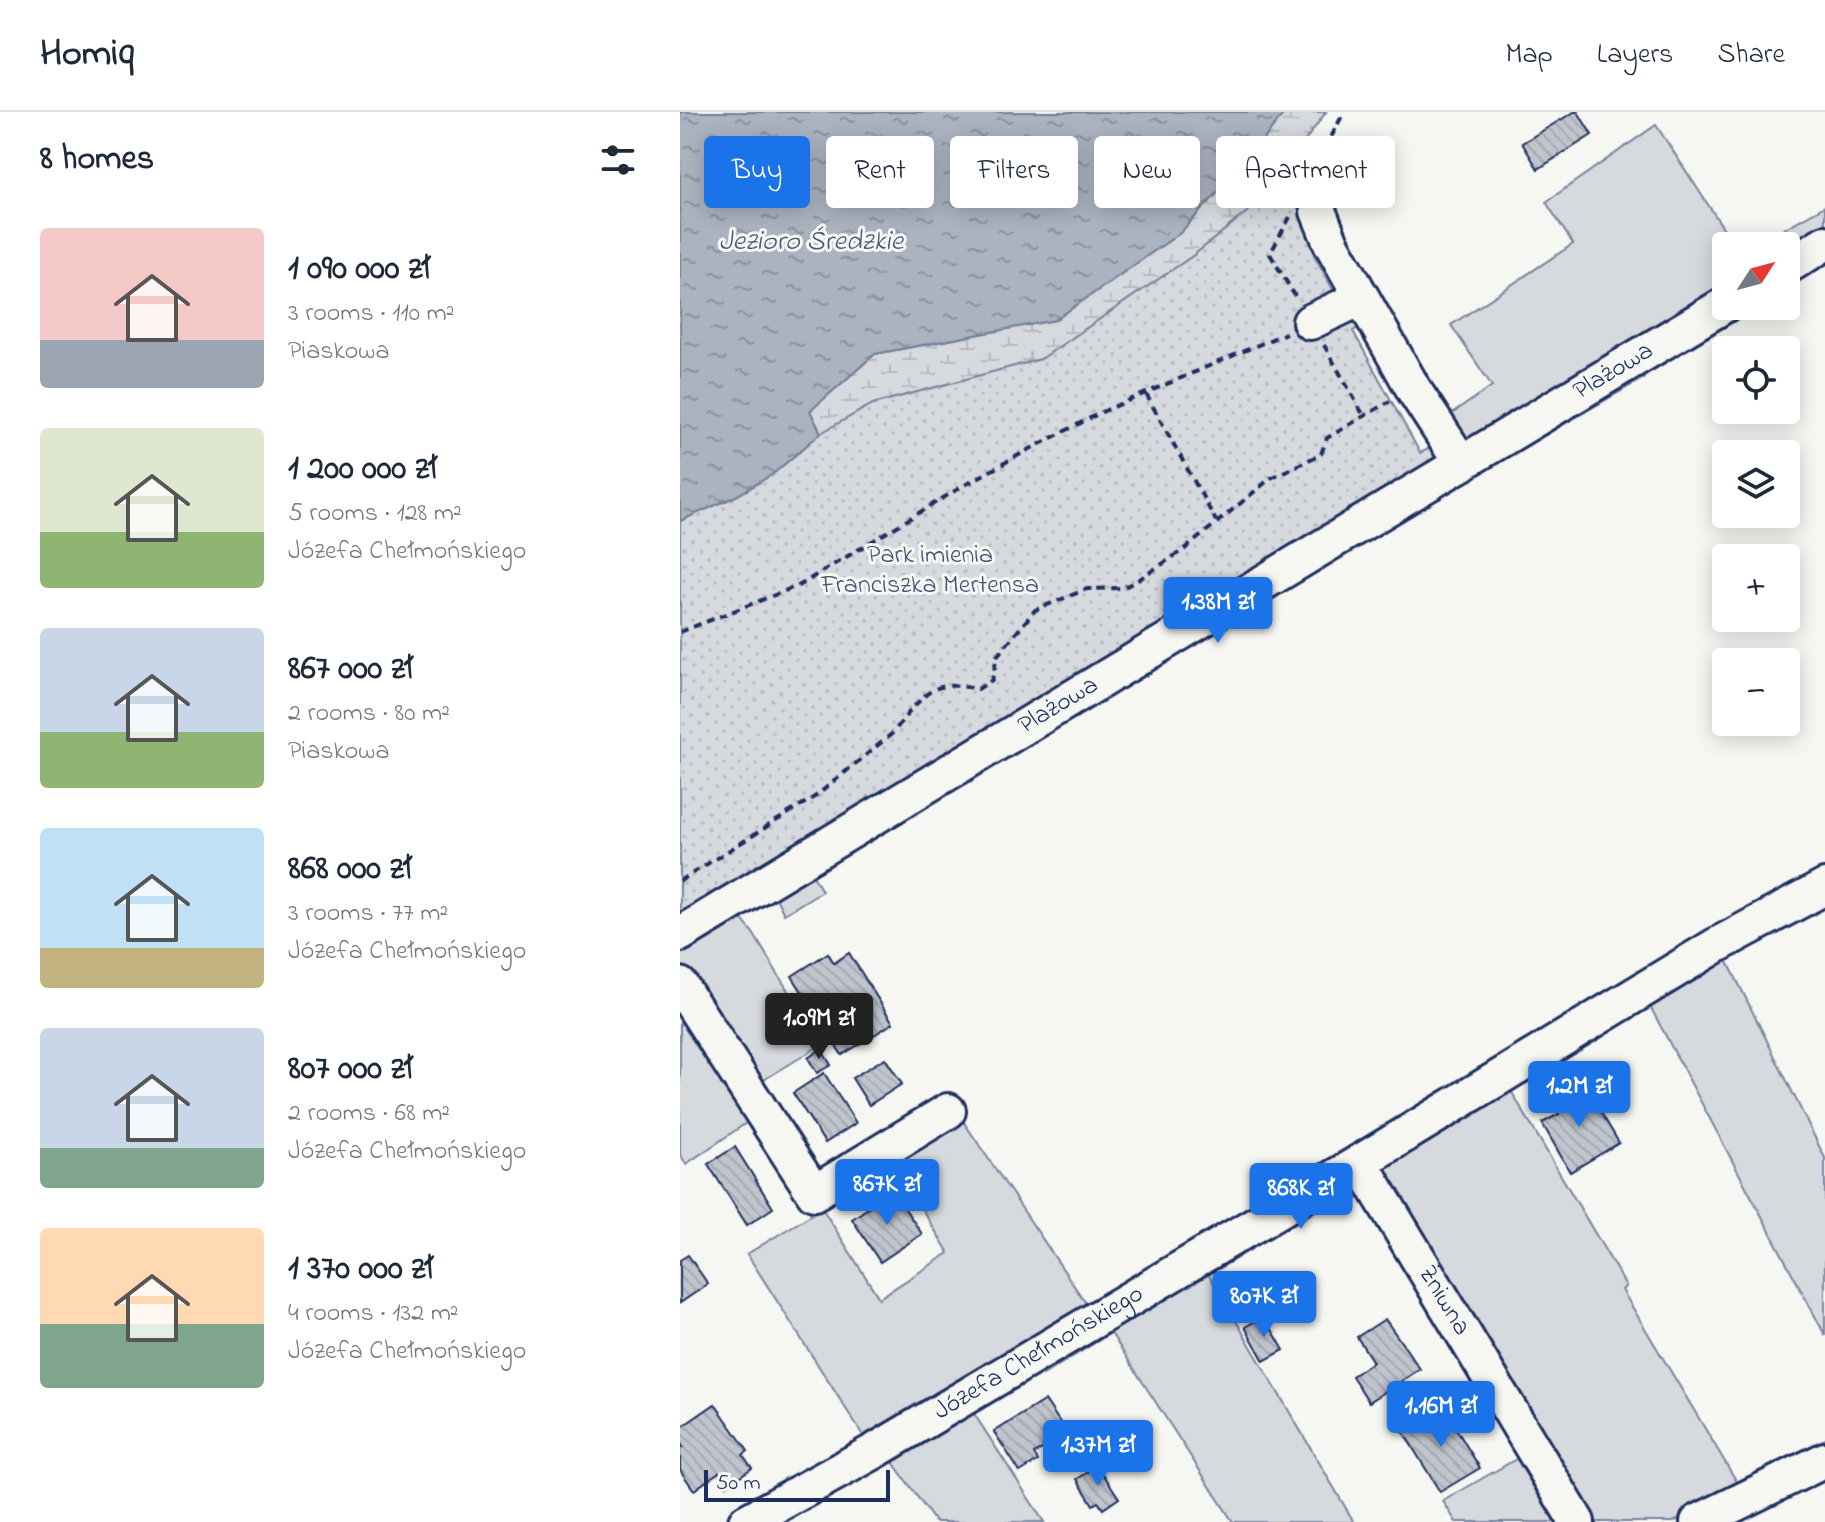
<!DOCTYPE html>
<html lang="en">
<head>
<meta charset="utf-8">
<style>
	body { margin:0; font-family:"Indie Flower",sans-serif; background:#f6f6f7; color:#1f2937; height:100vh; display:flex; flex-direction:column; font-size:30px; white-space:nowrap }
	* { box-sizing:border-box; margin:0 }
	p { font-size:26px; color:#747a83 }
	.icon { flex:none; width:44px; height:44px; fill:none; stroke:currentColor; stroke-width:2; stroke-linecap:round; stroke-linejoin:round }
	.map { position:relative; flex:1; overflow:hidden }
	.details { display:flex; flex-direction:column; background:#fff; width:680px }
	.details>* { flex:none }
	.top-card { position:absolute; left:24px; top:24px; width:760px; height:72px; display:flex; gap:16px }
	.needle { width:52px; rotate:54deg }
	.buttons { position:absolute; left:1032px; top:120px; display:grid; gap:16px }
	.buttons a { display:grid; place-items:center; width:88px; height:88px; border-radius:8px; background:#fff; box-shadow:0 4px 20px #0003; font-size:40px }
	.scale { position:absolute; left:24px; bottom:20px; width:186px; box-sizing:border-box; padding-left:8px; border:4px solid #1b2f5e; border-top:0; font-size:22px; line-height:28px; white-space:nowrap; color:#1b2f5e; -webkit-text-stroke:6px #f6f6f2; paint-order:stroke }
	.price { position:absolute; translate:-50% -68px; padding:0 18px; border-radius:8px; background:#1a73e8; color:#fff; font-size:26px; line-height:52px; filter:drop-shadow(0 2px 4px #0008) }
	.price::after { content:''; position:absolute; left:50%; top:48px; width:24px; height:18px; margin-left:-12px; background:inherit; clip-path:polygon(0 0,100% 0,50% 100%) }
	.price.active { background:#222; color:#fff }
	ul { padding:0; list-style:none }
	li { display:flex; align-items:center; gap:24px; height:200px; padding:0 40px }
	li span { display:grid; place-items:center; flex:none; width:224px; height:160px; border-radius:8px; color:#555 }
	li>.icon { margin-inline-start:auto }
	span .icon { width:96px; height:96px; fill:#fffc; stroke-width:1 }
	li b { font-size:34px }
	h2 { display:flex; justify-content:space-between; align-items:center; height:96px; padding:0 40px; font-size:34px }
	.chip { padding:0 28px; border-radius:8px; background:#fff; box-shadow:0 4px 20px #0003; font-size:28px; line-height:72px }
	.chip.active { background:#1a73e8; color:#fff }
	header { display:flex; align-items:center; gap:48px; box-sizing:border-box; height:112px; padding:0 40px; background:#fff; border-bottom:2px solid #e0e1e3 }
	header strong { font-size:38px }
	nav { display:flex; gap:44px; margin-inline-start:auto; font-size:28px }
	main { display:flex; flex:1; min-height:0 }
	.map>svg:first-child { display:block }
	.grass { fill:#d6d9dd; stroke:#78849e; stroke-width:2 }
	.wetland { fill:url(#wetland-marsh); stroke:#78849e; stroke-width:2 }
	.park { fill:url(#park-dots); stroke:#78849e; stroke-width:2 }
	.water { fill:url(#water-ripples); stroke:#717e99; stroke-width:2 }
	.building { fill:url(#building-back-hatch); stroke:#1b2f5e; stroke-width:2 }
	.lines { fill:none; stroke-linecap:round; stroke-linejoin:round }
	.minor-casing { stroke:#1b2f5e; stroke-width:40 }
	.path { stroke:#1b2f5e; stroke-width:4; stroke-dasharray:8 6; stroke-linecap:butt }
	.minor { stroke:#f6f6f2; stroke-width:34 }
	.labels { text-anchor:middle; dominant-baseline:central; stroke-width:6; stroke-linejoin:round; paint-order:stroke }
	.street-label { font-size:26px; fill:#1b2f5e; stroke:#f6f6f2 }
	.park-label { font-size:26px; fill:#405177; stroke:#f6f6f2 }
	.water-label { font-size:28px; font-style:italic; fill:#46567b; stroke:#f6f6f2 }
</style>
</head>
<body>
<header>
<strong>Homiq</strong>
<nav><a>Map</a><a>Layers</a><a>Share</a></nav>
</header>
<main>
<section class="details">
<h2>8 homes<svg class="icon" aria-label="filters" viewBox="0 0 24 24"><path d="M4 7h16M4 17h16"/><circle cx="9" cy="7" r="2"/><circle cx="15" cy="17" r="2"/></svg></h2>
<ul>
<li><span style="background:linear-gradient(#f6c9c9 70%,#9aa5b1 0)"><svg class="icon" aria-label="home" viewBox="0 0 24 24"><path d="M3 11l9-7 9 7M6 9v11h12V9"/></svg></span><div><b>1 090 000 zł</b><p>3 rooms · 110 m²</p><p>Piaskowa</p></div></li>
<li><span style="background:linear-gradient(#dfe7d0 65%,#8fb573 0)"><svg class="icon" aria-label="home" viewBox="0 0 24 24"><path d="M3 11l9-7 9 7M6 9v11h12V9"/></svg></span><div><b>1 200 000 zł</b><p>5 rooms · 128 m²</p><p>Józefa Chełmońskiego</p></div></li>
<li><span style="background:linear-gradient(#c9d6e8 65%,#8fb573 0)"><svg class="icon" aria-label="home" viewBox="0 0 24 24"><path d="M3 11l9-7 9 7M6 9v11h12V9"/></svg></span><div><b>867 000 zł</b><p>2 rooms · 80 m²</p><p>Piaskowa</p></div></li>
<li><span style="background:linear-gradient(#bfe0f5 75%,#c2b280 0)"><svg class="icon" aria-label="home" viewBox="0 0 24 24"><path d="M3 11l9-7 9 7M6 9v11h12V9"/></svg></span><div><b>868 000 zł</b><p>3 rooms · 77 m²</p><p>Józefa Chełmońskiego</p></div></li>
<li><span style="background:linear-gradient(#c9d6e8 75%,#7fa58c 0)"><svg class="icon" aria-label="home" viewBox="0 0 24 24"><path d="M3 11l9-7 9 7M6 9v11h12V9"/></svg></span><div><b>807 000 zł</b><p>2 rooms · 68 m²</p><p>Józefa Chełmońskiego</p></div></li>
<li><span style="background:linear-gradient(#ffd9b3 60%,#7fa58c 0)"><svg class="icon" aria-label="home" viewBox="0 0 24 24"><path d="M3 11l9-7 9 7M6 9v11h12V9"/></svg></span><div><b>1 370 000 zł</b><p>4 rooms · 132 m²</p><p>Józefa Chełmońskiego</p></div></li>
</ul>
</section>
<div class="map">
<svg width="1145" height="1410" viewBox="0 0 1145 1410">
	<defs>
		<pattern id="wetland-marsh" width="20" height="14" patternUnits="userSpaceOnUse" patternTransform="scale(2)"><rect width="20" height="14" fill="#d6d9dd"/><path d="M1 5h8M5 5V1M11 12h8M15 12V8" fill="none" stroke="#b7bbc0"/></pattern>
		<pattern id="park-dots" width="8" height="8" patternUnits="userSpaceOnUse" patternTransform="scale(2)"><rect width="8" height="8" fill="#d6d9dd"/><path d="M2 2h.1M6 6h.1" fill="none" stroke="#b7bbc0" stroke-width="1.8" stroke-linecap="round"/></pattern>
		<pattern id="water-ripples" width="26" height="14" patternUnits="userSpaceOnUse" patternTransform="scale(2)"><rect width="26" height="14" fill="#abb2c0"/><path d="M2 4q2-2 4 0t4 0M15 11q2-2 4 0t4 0" fill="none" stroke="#8a919f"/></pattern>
		<pattern id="building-back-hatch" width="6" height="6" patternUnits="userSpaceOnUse" patternTransform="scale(2)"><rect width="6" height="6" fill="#c0c4cd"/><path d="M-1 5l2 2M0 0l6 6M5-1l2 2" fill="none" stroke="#a4a9b2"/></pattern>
	</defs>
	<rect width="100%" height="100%" fill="#f6f6f2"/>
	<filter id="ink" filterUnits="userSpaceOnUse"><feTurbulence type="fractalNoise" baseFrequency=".0125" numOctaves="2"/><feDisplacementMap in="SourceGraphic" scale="16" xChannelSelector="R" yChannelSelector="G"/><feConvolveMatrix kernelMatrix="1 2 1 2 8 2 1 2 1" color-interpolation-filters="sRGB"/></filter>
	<g filter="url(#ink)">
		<g class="grass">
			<path d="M976,13L1055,134H1046V177L787,336L769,304L812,274L771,213L893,132L866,90Z"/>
			<path d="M1145,94V117L1106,140V134H1073Z"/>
			<path d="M961,254L964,266C684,427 408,595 132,762L142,779L104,802L92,778Z"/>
			<path d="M57,801L73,821L141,933L77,972L0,856V835Z"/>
			<path d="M1042,838L1145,1046V1223L964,883Z"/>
			<path d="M0,892L72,1007L6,1052L0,1042Z"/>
			<path d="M827,972L946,1174L942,1178L1057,1370L1145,1327V1338L993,1410H907L695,1051Z"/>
			<path d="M281,1006L413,1202L189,1333L67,1142L142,1096L199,1186L269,1141L211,1047Z"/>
			<path d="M659,1076L684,1082L687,1088L660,1083L529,1163L674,1410H553L431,1221L363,1263L356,1256Z"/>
			<path d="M289,1294L364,1410H255L208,1343Z"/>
			<path d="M838,1346L875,1410H776L763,1389Z"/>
		</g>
		<path class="wetland" d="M605,0H646L622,33L614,62L514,143L361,247L193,292L141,321L130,299L195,242L375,208L500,121L565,51Z"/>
		<path class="park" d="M614,62L646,135L634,143L658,186L686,211L673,219L740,341L753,335L757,344L752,356L0,810V409L56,384L93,362L141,321L193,292L361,247L514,143Z"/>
		<path class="water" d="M0,0H605L565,51L500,121L375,208L195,242L130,299L141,321L93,362L56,384L0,409Z"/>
		<g class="building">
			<path d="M894,0H898L912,23L858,57L842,31Z"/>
			<path d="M148,841L154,851L169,841L213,911L162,943L112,864Z"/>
			<path d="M141,937L151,953L137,961L128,946Z"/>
			<path d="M205,946L222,972L189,993L172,966Z"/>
			<path d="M144,961L176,1011L145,1031L113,981Z"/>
			<path d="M904,972L939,1031L890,1060L862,1011L879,1002L872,991Z"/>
			<path d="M55,1035L93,1096L67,1113L28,1052Z"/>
			<path d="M213,1079L242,1122L200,1150L172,1107Z"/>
			<path d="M8,1143L28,1172L0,1191V1148Z"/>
			<path d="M584,1204L604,1238L584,1249L565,1215Z"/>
			<path d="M705,1207L740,1257L689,1290L672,1264L693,1250L677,1225Z"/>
			<path d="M365,1288L387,1321L354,1342L358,1349L340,1360L314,1320Z"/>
			<path d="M35,1292L68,1339L63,1343L72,1356L47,1373L39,1360L14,1378L0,1358V1337L3,1335L0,1330V1316Z"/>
			<path d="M762,1294L800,1356L760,1380L722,1318Z"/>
			<path d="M418,1354L439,1386L423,1397L418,1390L413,1393L397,1367Z"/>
		</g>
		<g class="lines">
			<defs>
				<g id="minor">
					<path d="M634,61L638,99L651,131L734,278L782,352"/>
					<path d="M1106,155L1145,131"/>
					<path d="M630,210L681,186"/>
					<path id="s1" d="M0,822L1046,192"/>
					<path d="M0,873L134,1081L268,999"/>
					<path id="s2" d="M680,1050L897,1410"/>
					<path id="s3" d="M66,1410L193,1340L680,1050L1037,833L1145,775"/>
					<path d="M1018,1410L1145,1348"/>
				</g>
			</defs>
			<use href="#minor" class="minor-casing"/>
			<g class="path">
				<path d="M645,37L664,0"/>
				<path d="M610,105L590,142L615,184"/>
				<path d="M644,233L684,304"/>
				<path d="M466,282L536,409"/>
				<path d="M0,520L120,473L283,374L348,338L424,299L606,221"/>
				<path d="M0,769L136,684L214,620C222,608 241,584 253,578C265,571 285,574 298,577L312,568L317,544L355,498L407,477L442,476L455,470L505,437L591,366L641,342L647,326L710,289"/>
			</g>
			<use href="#minor" class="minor"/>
		</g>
	</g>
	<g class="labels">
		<g class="street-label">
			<text stroke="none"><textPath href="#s1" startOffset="1090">Plażowa</textPath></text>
			<text stroke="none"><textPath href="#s1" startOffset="442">Plażowa</textPath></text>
			<text stroke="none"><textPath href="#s2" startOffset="162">Żniwna</textPath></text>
			<text stroke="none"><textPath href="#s3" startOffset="338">Józefa Chełmońskiego</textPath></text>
		</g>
		<g class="park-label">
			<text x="250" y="444">Park imienia<tspan x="250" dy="30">Franciszka Mertensa</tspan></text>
		</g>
		<g class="water-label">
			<text x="131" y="130">Jezioro Średzkie</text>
		</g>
	</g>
</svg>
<div class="buttons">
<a><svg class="needle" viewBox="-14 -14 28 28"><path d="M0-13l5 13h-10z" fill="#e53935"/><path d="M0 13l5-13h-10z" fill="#747a83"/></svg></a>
<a><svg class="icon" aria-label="locate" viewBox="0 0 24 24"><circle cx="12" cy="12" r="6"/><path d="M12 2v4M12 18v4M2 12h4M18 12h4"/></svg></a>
<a><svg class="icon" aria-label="layers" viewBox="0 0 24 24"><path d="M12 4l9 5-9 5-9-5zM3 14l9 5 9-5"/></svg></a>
<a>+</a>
<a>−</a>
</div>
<div class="scale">50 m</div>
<b class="price" style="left:538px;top:533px">1.38M zł</b>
<b class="price active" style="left:139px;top:949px">1.09M zł</b>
<b class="price" style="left:899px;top:1017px">1.2M zł</b>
<b class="price" style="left:207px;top:1115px">867K zł</b>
<b class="price" style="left:621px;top:1119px">868K zł</b>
<b class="price" style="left:584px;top:1227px">807K zł</b>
<b class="price" style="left:761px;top:1337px">1.16M zł</b>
<b class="price" style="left:418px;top:1376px">1.37M zł</b>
<div class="top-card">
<a class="chip active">Buy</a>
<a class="chip">Rent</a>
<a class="chip">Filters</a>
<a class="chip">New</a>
<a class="chip">Apartment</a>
</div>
</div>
</main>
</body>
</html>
